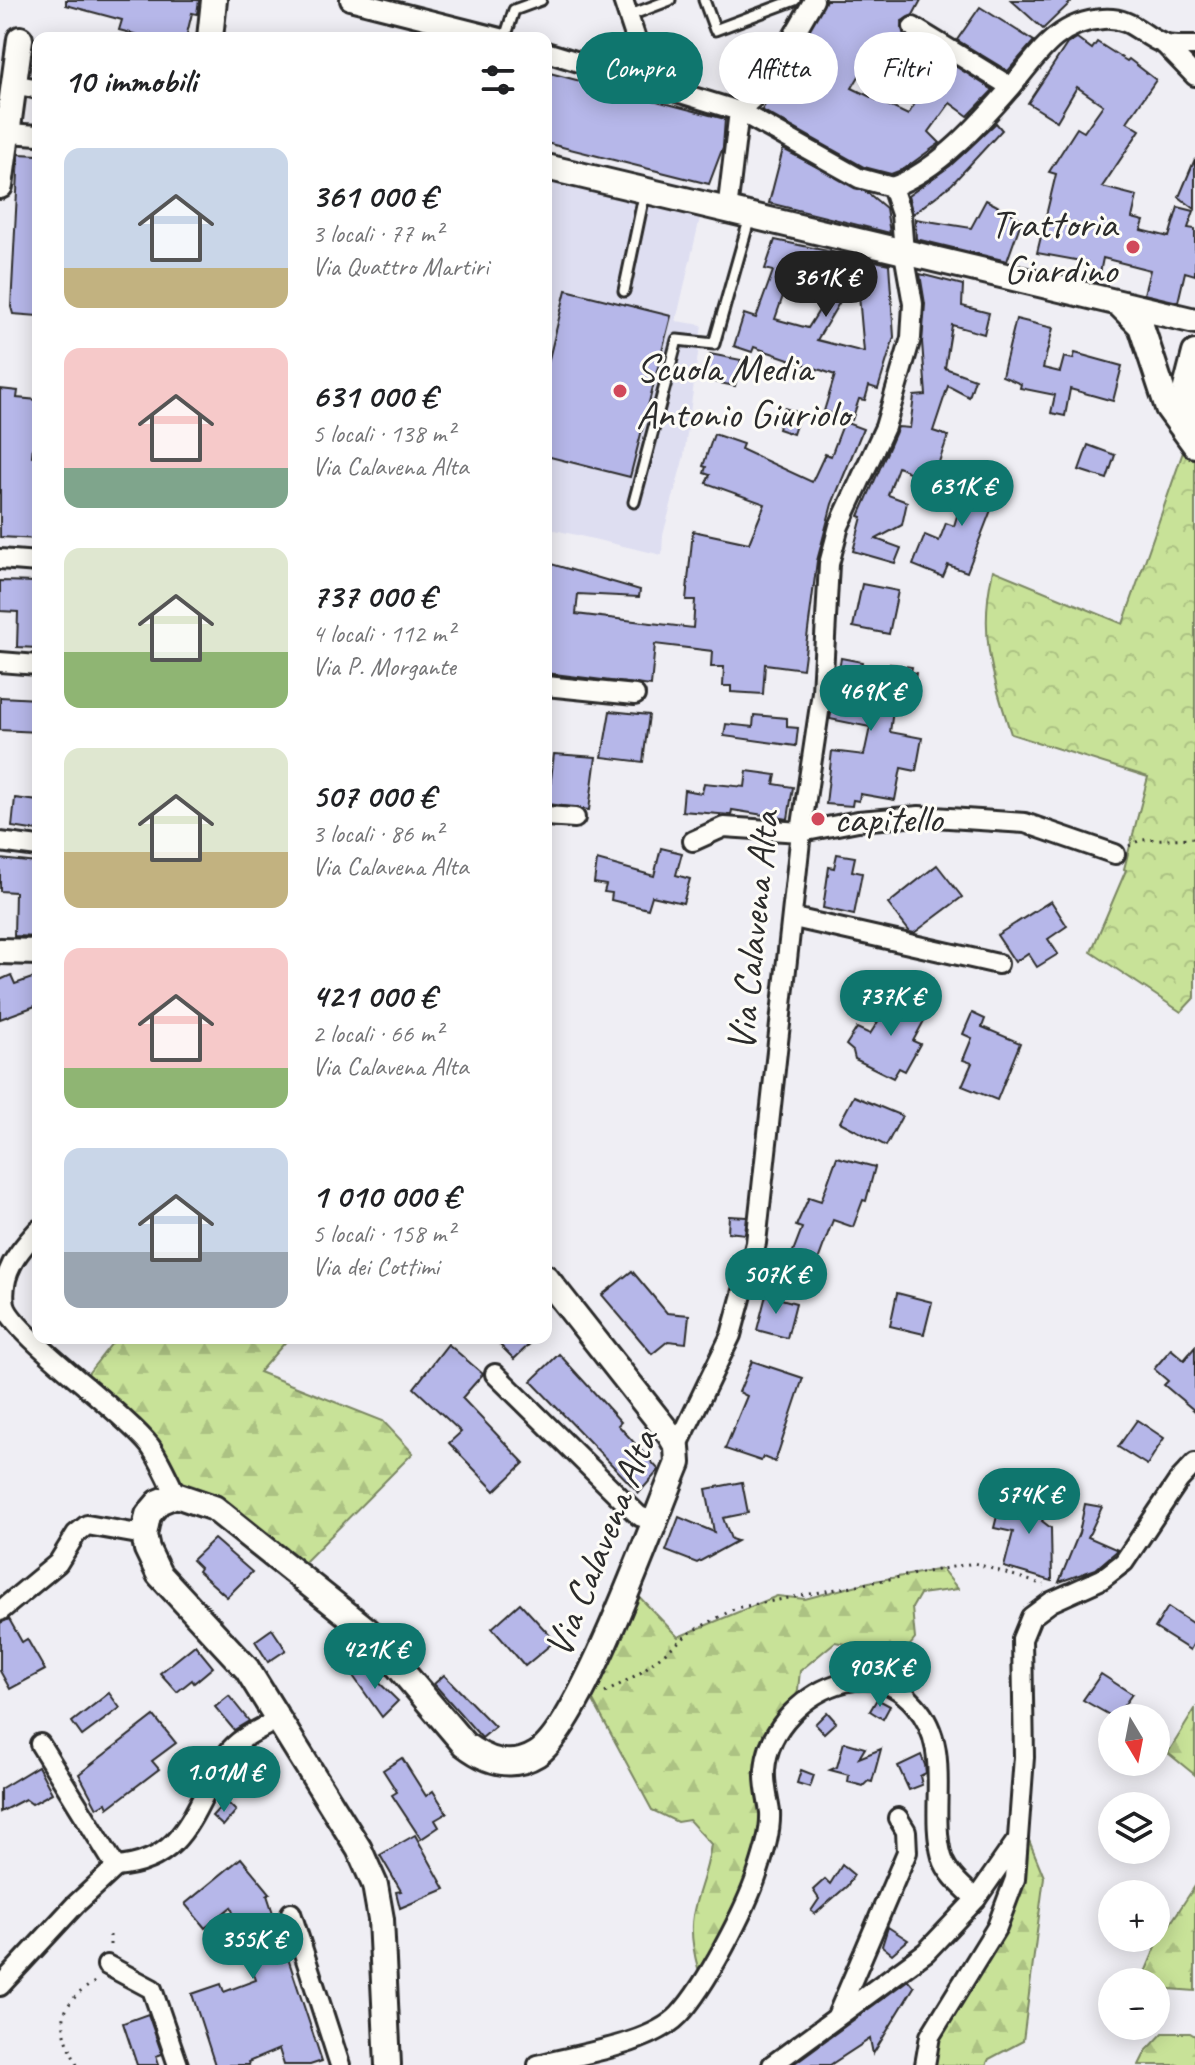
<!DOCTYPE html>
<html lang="it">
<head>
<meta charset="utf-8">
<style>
	body { margin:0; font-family:Caveat,sans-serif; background:#f2f2f2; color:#202124; height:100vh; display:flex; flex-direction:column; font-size:30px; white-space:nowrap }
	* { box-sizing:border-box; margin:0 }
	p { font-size:26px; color:#757577 }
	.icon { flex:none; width:44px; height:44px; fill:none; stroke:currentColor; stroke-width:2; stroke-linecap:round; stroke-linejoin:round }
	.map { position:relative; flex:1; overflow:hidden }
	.sheet { position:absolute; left:32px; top:32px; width:520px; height:1312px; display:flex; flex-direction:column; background:#fff; border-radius:16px; box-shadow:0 4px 20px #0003 }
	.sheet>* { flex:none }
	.guide { position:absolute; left:576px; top:32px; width:498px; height:72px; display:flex; gap:16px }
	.needle { width:52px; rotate:170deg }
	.tools { position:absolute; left:1098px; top:1704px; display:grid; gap:16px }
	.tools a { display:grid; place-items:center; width:72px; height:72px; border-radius:50%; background:#fff; box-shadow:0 4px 20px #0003; font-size:40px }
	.price { position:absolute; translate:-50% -68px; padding:0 18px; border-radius:28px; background:#0f766e; color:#fff; font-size:26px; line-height:52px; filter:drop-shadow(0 2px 4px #0008) }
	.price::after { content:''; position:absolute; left:50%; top:48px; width:24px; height:18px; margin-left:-12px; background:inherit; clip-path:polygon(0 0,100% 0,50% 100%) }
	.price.current { background:#222; color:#fff }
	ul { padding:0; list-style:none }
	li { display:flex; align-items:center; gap:24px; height:200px; padding:0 32px }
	li span { display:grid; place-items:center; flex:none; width:224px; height:160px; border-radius:16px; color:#555 }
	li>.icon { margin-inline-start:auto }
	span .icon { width:96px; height:96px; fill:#fffc; stroke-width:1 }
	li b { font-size:34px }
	h2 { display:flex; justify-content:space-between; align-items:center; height:96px; padding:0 32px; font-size:34px }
	.pill { padding:0 28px; border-radius:36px; background:#fff; box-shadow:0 4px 20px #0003; font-size:28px; line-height:72px }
	.pill.current { background:#0f766e; color:#fff }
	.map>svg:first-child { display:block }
	.built { fill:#dedef1 }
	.forest { fill:url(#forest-firs); stroke:#7a8662; stroke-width:2 }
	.park { fill:url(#park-crowns); stroke:#7a8662; stroke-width:2 }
	.building { fill:#b6b7e9; stroke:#2b2b2b; stroke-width:2; fill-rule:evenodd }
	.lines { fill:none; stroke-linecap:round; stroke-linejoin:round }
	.lane-casing { stroke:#2b2b2b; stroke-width:15 }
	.street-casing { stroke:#2b2b2b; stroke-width:24 }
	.secondary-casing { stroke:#2b2b2b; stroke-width:30 }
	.path { stroke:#2b2b2b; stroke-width:3; stroke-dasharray:2 6; stroke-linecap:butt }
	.lane { stroke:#fdfcf7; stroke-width:9 }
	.street { stroke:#fdfcf7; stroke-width:18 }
	.secondary { stroke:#fdfcf7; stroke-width:24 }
	.poi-dot { fill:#d1495b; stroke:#fdfcf7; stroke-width:3 }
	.labels { text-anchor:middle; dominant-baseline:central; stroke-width:6; stroke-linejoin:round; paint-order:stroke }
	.poi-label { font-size:40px; fill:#2b2b2b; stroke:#fdfcf7; text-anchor:start }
	.street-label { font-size:40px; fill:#2b2b2b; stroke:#fdfcf7 }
</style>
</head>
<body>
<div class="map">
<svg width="1195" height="2065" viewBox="0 0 1195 2065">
	<defs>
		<pattern id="forest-firs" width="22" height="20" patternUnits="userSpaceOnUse" patternTransform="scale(2)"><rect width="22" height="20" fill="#c8e298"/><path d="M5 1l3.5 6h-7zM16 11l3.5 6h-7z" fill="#acc283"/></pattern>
		<pattern id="park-crowns" width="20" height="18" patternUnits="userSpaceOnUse" patternTransform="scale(2)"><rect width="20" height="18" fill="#c8e298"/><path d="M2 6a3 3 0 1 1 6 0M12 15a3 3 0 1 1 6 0" fill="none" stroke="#acc283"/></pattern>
	</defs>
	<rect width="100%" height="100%" fill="#efeef4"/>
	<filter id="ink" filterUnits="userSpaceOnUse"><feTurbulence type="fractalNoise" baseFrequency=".0125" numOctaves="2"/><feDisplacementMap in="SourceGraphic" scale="16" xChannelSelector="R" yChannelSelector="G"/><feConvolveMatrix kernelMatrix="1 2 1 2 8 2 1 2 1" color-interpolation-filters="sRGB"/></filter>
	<g filter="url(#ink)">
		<path class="built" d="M559,162L704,201L676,321L702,325L684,456L663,535L662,555L546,528V214Z"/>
		<g class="forest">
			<path d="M116,1338H289L259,1372L383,1421L413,1453L296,1571L175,1494L151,1447L79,1385Z"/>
			<path d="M942,1569L958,1589L920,1594L912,1608L915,1639L903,1654L835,1642L800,1671L796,1708L771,1748L757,1875L708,1972L698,1968C681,1906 704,1899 711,1844L689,1820L677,1822L652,1810L585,1686L627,1584L678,1637L777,1596L805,1599L869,1582Z"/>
			<path d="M1195,1709V1775L1168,1753Z"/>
			<path d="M1026,1833L1044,1877L1023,2041L989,2059L986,2065H926L998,1928Z"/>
			<path d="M1195,1886V1991L1156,1988V1982H1141L1157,1944Z"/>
			<path d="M1163,2033H1190L1195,2036V2065H1139L1146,2051Z"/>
		</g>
		<path class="park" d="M1183,452L1195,459V997L1181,1012L1091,952L1126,870L1124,869L1148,777L1011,734C992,674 978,633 993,570L1123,624Z"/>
		<g class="building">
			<path d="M66,0H199L197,14L192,13L186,38H150L119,30L122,20L66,5Z"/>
			<path d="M826,0H921L913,15L902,21L903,33L993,90L968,116L950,103L929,132L940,143L904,169L891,174L864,167L762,110ZM877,46L886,52L891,46L933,73L908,115L852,88Z"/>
			<path d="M1011,0H1073L1043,29Z"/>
			<path d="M980,7L1034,41L1008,71L957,40Z"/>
			<path d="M1077,38L1092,49L1097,42L1127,61L1129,59L1156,80L1127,122L1140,130L1102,187L1137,196L1132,218L1144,221L1141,230L1169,237L1178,207L1194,211L1188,228L1195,229V275L1185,272L1178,302L1144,294L1150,270L1103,258L1098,283L1083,279L1087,262L1037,253L1056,174L1049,172L1077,128L1084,132L1103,105L1077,87L1057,121L1028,103L1067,44Z"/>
			<path d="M546,72L725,119L723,147L709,184L546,143Z"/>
			<path d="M996,123L1002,130L952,184L913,214L908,196L950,166Z"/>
			<path d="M783,149L868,193L886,208L890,233L769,203Z"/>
			<path d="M19,154L38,155V316L13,314L11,307Z"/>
			<path d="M1195,159V209L1179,197Z"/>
			<path d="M986,200L1022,219L1007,261L916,239L915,219L971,228Z"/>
			<path d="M775,240L889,264L894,337L878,389L869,386L865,400L859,399L852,420L824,411L835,375L754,347L752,352L734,346L744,314L756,318L773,271L765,269ZM857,273L864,352L817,340ZM790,276L833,288L808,328L775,319Z"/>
			<path d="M920,274L963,285L962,306L989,313L984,334L952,325L945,368L975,379L969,397L948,386L933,431L948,436L938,465L943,467L936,484L898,467L888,495L907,502L902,525L876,539L901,548L895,563L853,551L862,517L859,516L898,427L910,428L914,396L926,395L922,342L925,304Z"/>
			<path d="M566,290L671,316L630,477L546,456V371Z"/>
			<path d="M1016,319L1053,328L1043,368L1060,372L1064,357L1073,359L1075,353L1122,366L1113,401L1070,389L1065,416L1051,413L1055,395L1020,388L1021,384L1002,376Z"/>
			<path d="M710,354L741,360L735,386L705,380Z"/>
			<path d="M0,389L18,391L17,398L38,400L32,456L38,457V539L0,537Z"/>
			<path d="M784,408L800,413L793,434L778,429Z"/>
			<path d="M844,422L863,429L832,504L817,561L803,669L765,664L763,694L731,692V686H723L724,667H711L712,651L655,644L651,686L546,673L548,563L640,590L639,597L578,594L576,614L693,628L695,600H686L693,531L749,543L765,504L706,483L710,475L704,473L706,467L703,466L714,434L743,444L741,449L812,482L825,454L831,456Z"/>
			<path d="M1088,445L1115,455L1107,479L1079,470Z"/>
			<path d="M971,469L1003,479L967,572L948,565L943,577L913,565L925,535L939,541L946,523L954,526Z"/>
			<path d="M0,581L38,582V648L17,647L18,612L0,611Z"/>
			<path d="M862,584L898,591L889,634L853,627Z"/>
			<path d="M841,658L862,662L861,670L889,673L890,664L912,667L911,672L916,673L912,698L895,696L890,732L922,738L916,771L901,768L895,800L860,794L859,801L853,800L852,806L826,804L832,751L864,755L870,727L830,719Z"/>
			<path d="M0,697L38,699V732L0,730Z"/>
			<path d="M610,711L649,715L643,762L602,757Z"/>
			<path d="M754,715L787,718V727L798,728L796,746L724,736L726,724L753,727Z"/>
			<path d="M554,754L596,757L589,810L548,804Z"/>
			<path d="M747,771L776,775L774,784L793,787L788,819L732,810L731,815L682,811L684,790L702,793L704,783L745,787Z"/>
			<path d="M15,798L38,801V831L12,827Z"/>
			<path d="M661,848L682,853L676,875L690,879L683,903L652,896L648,909L611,900L612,893L604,892L606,885L594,883L597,860L654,876Z"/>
			<path d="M837,854L855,857L852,871L862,873L854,915L823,908L829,867L834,868Z"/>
			<path d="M0,859L37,863L34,909L38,910V937L14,936L15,892L0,891Z"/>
			<path d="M937,865L962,897L914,933L910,932L888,904Z"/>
			<path d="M1051,901L1067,926L1048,939L1058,954L1037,967L1028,953L1015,962L997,935Z"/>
			<path d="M11,975L15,984L38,976V1005L0,1019V980Z"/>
			<path d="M905,993L932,1006L913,1041L920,1044L905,1071L899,1068L893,1078L855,1059L853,1051L846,1045L857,1028L870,1034L886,1009L894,1014Z"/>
			<path d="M972,1013L985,1019L982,1027L1020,1043L997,1100L962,1086L972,1063L963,1060L972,1038L963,1034Z"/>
			<path d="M854,1096L902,1116L886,1146L840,1122Z"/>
			<path d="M837,1157L875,1167L866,1201L863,1200L853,1227L833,1220L814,1271L789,1262L802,1228L796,1226L809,1197L821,1201Z"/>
			<path d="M729,1216L747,1217L745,1234L728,1232Z"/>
			<path d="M632,1271L667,1313L689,1315L686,1343L668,1341L652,1354L602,1295Z"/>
			<path d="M897,1293L932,1302L924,1334L890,1326Z"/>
			<path d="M766,1295L796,1303L787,1338L757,1330Z"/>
			<path d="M493,1338H536L514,1359Z"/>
			<path d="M448,1344L483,1374L462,1398L524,1463L495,1491L449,1443L461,1432L414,1388Z"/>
			<path d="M1195,1347V1411L1164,1385L1168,1381L1154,1369L1171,1349L1184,1360Z"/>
			<path d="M559,1354L621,1422L618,1425L659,1470L639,1493L531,1381Z"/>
			<path d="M752,1361L803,1378L775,1462L763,1457L761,1461L725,1449L747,1396L739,1392Z"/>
			<path d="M1137,1420L1164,1438L1147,1465L1118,1447Z"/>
			<path d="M742,1482L748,1513L723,1518L731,1539L737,1541L697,1563L666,1551L679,1517L714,1532L706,1489Z"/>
			<path d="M1046,1485L1060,1494L1042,1521L1051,1528L1052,1581L1004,1567L1013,1532L994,1528L1000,1504L1029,1512Z"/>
			<path d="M1085,1504L1102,1507L1088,1537L1118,1550L1096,1569L1059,1582L1079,1533Z"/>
			<path d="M214,1539L252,1572L227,1597L198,1571L200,1568L192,1560Z"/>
			<path d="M520,1603L555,1641L525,1666L492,1628Z"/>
			<path d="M1168,1607L1195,1625V1641L1190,1650L1155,1628Z"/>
			<path d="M9,1619L22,1642L27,1639L45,1670L10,1689L0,1671V1623Z"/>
			<path d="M272,1629L286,1650L268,1662L255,1641Z"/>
			<path d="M195,1645L213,1667L194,1683L192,1680L177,1692L160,1673Z"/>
			<path d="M361,1665L398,1701L382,1717L351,1673Z"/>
			<path d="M1101,1674L1132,1694L1115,1718L1083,1700Z"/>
			<path d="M444,1675L495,1727L482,1738L434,1684Z"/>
			<path d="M109,1693L120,1708L82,1736L72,1722Z"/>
			<path d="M229,1696L249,1721L234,1730L215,1707Z"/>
			<path d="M877,1699L890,1706L883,1719L870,1711Z"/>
			<path d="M827,1712L836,1722L824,1733L815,1724Z"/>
			<path d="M154,1716L176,1743L152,1761L159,1769L108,1808L106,1803L97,1808L79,1774Z"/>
			<path d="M844,1742L865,1748L859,1758L881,1749L872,1782L868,1781L863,1786L848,1782L849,1775L830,1770L837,1767Z"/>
			<path d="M921,1755L925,1765L926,1773L920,1776L922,1785L909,1790L898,1766Z"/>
			<path d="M402,1758L426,1796L433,1791L447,1813L435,1820L439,1827L421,1839L392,1795L397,1792L383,1770Z"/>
			<path d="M38,1766L52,1793L32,1804L25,1799L0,1812V1789Z"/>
			<path d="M801,1770L814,1775L810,1787L797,1783Z"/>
			<path d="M226,1801L236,1811L223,1826L212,1816Z"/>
			<path d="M415,1835L445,1889L400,1908L396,1892L401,1891L380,1855Z"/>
			<path d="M241,1858L270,1893L267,1895L322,2061L310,2065H284L279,2049L248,2062L249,2065H215L192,1994L221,1984L224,1992L256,1980L231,1907L205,1928L185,1904Z"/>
			<path d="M842,1865L854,1875L847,1886L815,1914L811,1911L819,1899L813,1890L825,1879L830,1884Z"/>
			<path d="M888,1927L908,1940L892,1954L882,1946Z"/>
			<path d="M908,1980L914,1987L873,2054L870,2039L830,2065H792Z"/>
			<path d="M148,2014L162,2054L156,2056L159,2065H137L123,2023Z"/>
		</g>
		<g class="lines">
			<defs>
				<g id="lane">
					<path d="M704,0L715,30L795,0"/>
					<path d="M628,16L670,0"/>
					<path d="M505,38L514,10L541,0"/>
					<path d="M624,291L645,191"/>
					<path d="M634,502L677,340L714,344L750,217"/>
				</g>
				<g id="street">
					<path d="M350,0L500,38"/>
					<path d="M623,0L636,39L628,77"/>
					<path d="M913,27L1011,87"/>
					<path d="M1164,44L1195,76"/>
					<path d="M546,52L739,111L727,211"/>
					<path d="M14,84L38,89"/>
					<path d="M9,133L38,135"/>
					<path d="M892,187C939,170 981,122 1013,85C1039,53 1058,22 1103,19C1133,17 1141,36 1164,44C1173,47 1186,46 1195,46"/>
					<path d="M0,559L38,562"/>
					<path d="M0,662L38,665"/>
					<path d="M546,686L635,695"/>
					<path d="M546,816L575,818"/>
					<path d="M693,841L724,827L801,832L858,821L919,816L1025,823L1115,854"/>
					<path d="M0,842L38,847"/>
					<path d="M794,918L998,964"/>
					<path d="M38,1230C18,1252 0,1273 5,1305C11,1332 124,1412 150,1446C160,1460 168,1479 176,1495"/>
					<path d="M495,1374L639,1516L654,1521"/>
					<path d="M677,1447L731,1335L756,1243L801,832L822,692L829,564L839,526L885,427L911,338L913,304L904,253L901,214L892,187L859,178L739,111L762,90L814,0"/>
					<path d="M0,1611L58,1563L76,1534L87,1525L144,1535"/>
					<path d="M40,1744L116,1867C190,1861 193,1803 227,1754C239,1737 261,1729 278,1719"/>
					<path d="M291,1913L340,2065"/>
					<path d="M107,1965L152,1989L178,2065"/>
					<path d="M0,1986L75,1905L116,1867"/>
					<path d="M837,2016L907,1852L906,1831L898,1818"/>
					<path d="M538,2065C578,2054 650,2045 679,2015C706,1986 746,1909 758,1872C764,1853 771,1832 770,1812C768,1799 764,1784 765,1770C768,1727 806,1692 845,1682C873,1675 897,1684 915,1705C954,1749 928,1806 942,1857C947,1874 963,1887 976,1899"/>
					<path d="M772,2065L926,1952L976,1899L1015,1843"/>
					<path d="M925,2065L930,2036L997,1927L1015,1879L1024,1757L1022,1639L1031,1617L1051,1602L1102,1579L1124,1562L1179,1480L1195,1463"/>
				</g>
				<g id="secondary">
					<path d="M210,38L214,0"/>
					<path d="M546,167L1195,321"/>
					<path d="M0,186L20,39"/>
					<path d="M1121,306L1141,326L1168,408L1195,445"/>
					<path d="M1195,353L1186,388L1195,430"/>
					<path d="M0,951L38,952"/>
					<path d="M388,2065L381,1919L375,1885L359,1849L247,1669L159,1574L147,1549L144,1535L148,1515L159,1502L176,1495L214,1508L368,1631L464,1744C486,1761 511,1770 537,1754C581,1726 654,1520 678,1463L677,1447L670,1435L546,1278"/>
				</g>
			</defs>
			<use href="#lane" class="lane-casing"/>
			<use href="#street" class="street-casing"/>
			<use href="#secondary" class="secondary-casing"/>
			<g class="path">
				<path d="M1129,846L1140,840L1195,838"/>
				<path d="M605,1693L640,1673L691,1632L736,1608L974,1563L1044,1585"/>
				<path d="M110,1935V1948"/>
				<path d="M77,2065C57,2023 56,2005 98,1980"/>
			</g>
			<use href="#lane" class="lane"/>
			<use href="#street" class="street"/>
			<use href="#secondary" class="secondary"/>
		</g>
	</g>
	<g class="poi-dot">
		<circle cx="1133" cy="247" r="8"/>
		<circle cx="620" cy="391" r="8"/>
		<circle cx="818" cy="819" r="8"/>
	</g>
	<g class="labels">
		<g class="poi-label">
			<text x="1117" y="224" text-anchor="end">Trattoria<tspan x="1117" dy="46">Giardino</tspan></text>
			<text x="636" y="368">Scuola Media<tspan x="636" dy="46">Antonio Giuriolo</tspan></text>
			<text x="834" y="819">capitello</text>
		</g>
		<g class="street-label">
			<text transform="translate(753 931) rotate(-84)">Via Calavena Alta</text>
			<text transform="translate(601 1543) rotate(-68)">Via Calavena Alta</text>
		</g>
	</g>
</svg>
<div class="tools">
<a><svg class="needle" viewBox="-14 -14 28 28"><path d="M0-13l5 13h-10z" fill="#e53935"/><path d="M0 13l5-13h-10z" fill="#757577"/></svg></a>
<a><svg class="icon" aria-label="layers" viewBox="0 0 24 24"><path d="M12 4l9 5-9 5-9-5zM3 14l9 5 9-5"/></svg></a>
<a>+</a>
<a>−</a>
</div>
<b class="price current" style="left:826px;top:319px">361K €</b>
<b class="price" style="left:962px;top:528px">631K €</b>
<b class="price" style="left:871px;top:733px">469K €</b>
<b class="price" style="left:891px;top:1038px">737K €</b>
<b class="price" style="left:776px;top:1316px">507K €</b>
<b class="price" style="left:1029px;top:1536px">574K €</b>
<b class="price" style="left:375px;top:1691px">421K €</b>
<b class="price" style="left:880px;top:1709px">903K €</b>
<b class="price" style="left:224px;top:1814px">1.01M €</b>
<b class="price" style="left:253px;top:1981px">355K €</b>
<div class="guide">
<a class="pill current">Compra</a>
<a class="pill">Affitta</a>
<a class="pill">Filtri</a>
</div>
<section class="sheet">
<h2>10 immobili<svg class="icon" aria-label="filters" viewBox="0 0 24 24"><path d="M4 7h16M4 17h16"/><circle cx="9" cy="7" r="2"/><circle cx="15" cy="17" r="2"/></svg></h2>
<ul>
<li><span style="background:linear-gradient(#c9d6e8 75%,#c2b280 0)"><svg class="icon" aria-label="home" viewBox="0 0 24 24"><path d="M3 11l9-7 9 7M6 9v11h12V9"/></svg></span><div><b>361 000 €</b><p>3 locali · 77 m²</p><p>Via Quattro Martiri</p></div></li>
<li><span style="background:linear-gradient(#f6c9c9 75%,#7fa58c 0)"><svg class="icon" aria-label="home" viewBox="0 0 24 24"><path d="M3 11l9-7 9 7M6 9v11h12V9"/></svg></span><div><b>631 000 €</b><p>5 locali · 138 m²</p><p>Via Calavena Alta</p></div></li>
<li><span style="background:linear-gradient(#dfe7d0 65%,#8fb573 0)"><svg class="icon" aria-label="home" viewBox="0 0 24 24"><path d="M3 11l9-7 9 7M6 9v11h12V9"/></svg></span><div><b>737 000 €</b><p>4 locali · 112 m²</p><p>Via P. Morgante</p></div></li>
<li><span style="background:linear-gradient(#dfe7d0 65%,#c2b280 0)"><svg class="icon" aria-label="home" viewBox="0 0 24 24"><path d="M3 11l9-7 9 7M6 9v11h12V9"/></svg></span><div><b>507 000 €</b><p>3 locali · 86 m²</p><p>Via Calavena Alta</p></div></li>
<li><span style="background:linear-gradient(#f6c9c9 75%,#8fb573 0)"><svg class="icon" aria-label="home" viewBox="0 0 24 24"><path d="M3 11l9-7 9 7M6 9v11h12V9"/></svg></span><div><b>421 000 €</b><p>2 locali · 66 m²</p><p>Via Calavena Alta</p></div></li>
<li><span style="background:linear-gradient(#c9d6e8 65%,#9aa5b1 0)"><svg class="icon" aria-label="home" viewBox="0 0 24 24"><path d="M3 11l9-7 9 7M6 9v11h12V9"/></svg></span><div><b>1 010 000 €</b><p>5 locali · 158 m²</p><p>Via dei Cottimi</p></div></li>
</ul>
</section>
</div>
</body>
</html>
